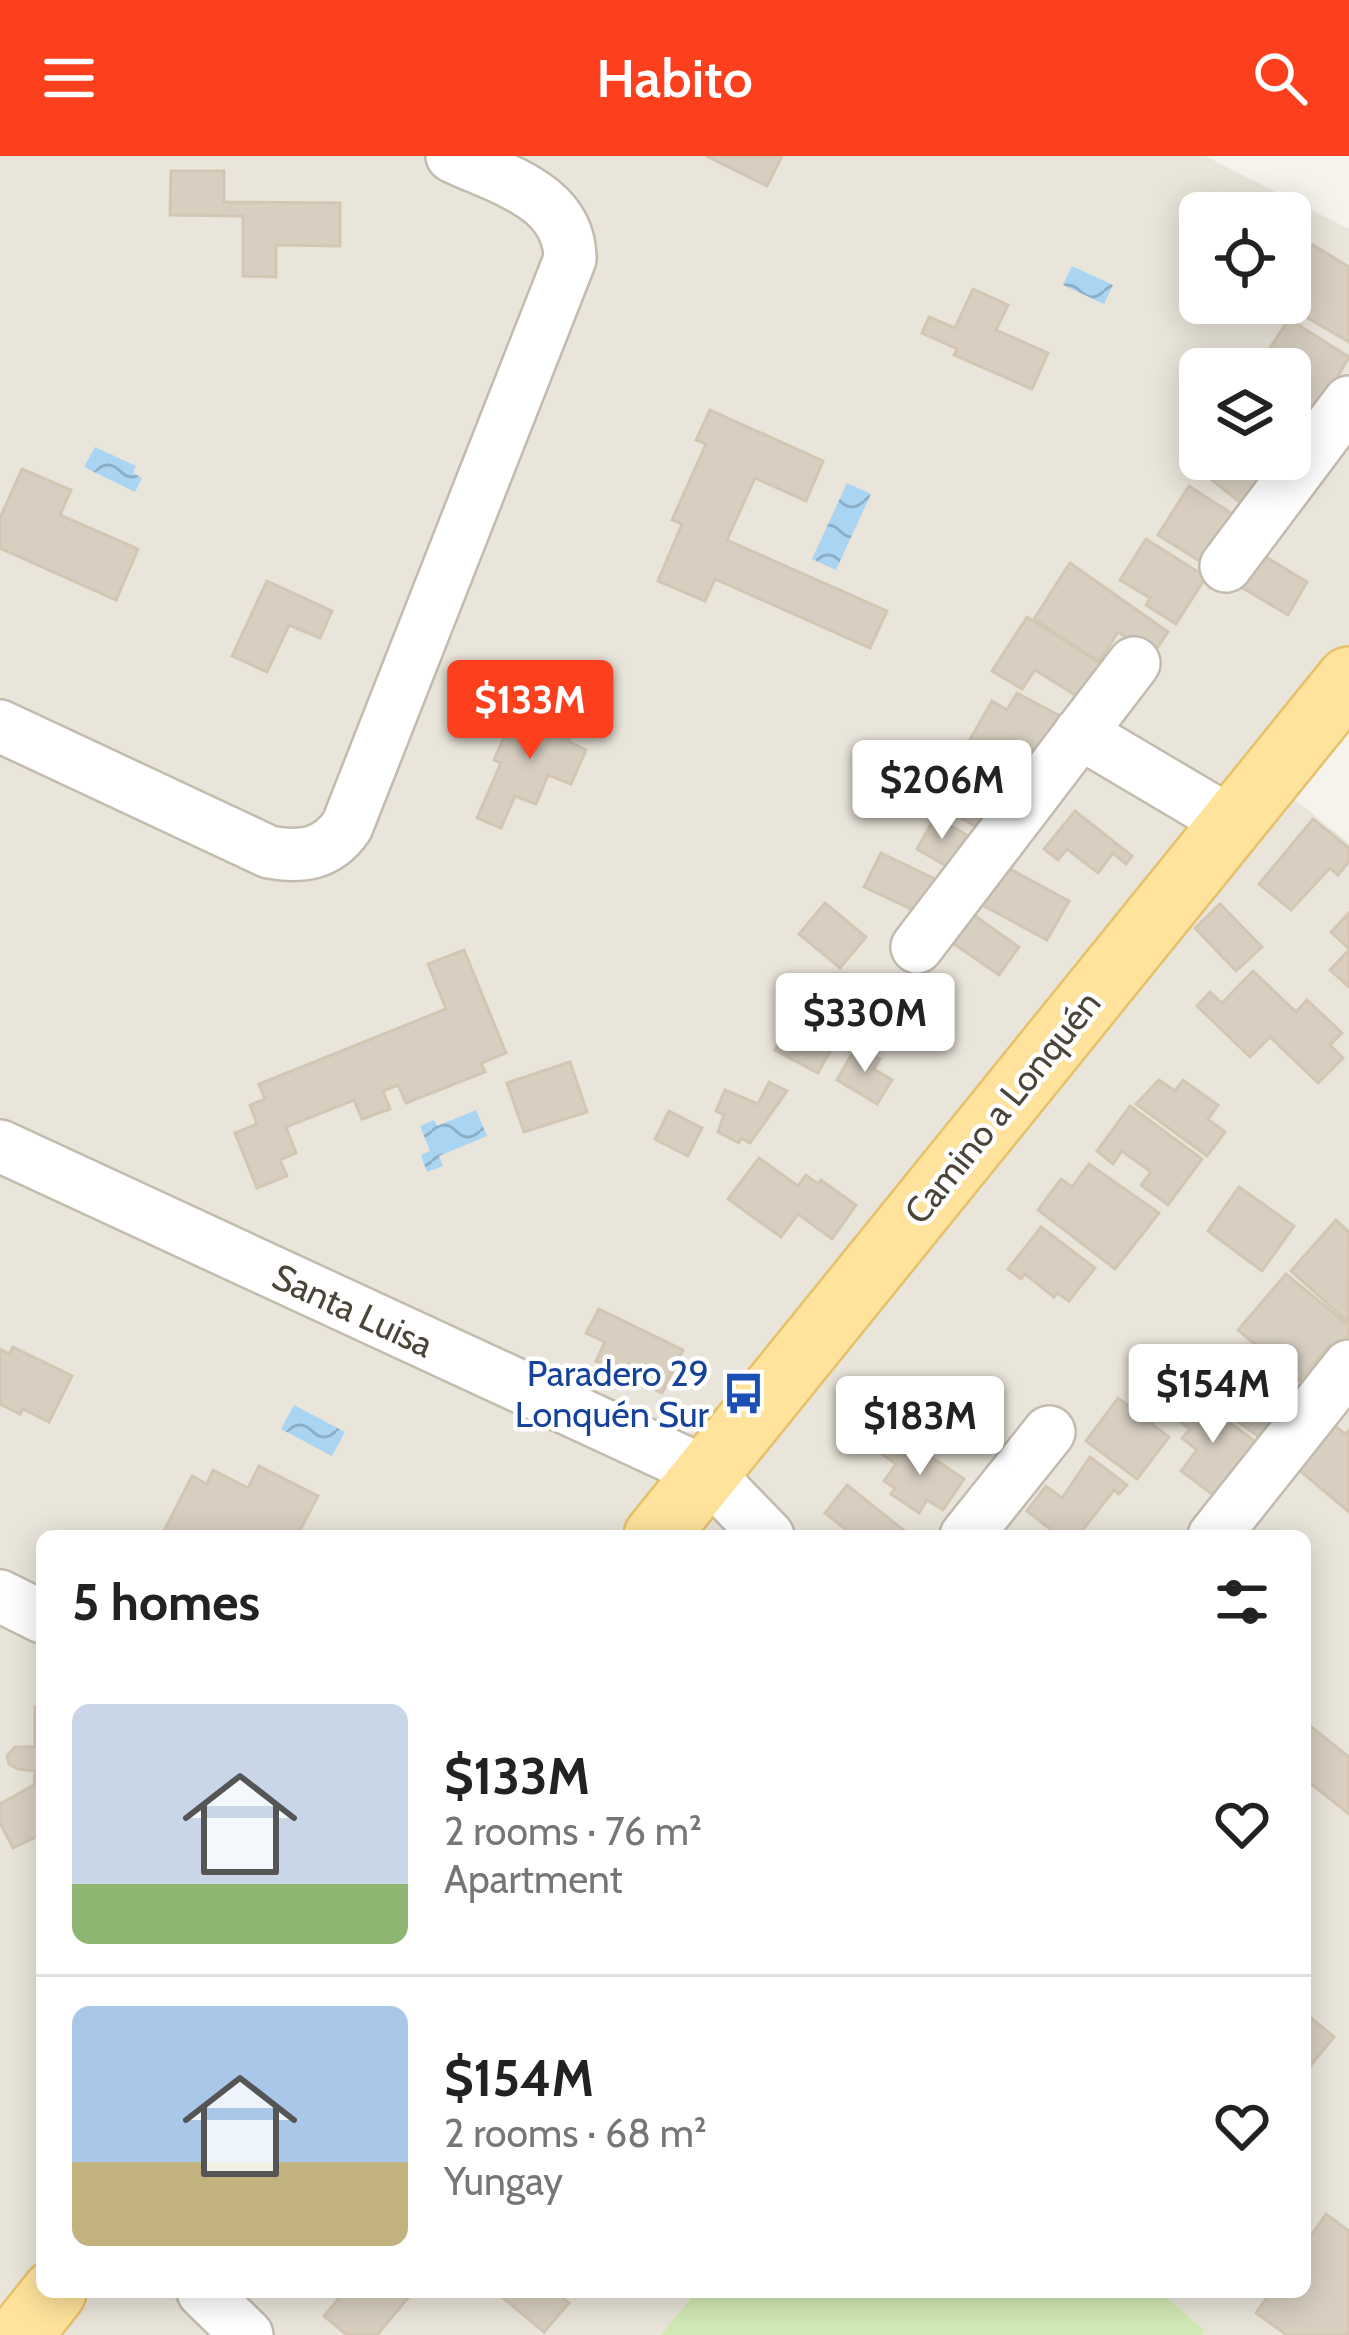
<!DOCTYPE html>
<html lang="en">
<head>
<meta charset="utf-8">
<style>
	body { margin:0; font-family:Cabin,sans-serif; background:#f2f2f2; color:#222; height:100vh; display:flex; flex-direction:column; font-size:45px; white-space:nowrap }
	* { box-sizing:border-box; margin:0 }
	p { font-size:39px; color:#767676 }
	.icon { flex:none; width:66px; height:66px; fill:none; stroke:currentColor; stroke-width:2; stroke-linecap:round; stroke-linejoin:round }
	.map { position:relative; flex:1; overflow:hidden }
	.drawer { position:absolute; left:36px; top:1374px; width:1275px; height:768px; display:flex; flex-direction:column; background:#fff; border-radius:18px; box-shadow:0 6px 30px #0003 }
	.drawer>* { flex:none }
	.buttons { position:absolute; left:1179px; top:36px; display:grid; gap:24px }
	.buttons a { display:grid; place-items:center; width:132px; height:132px; border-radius:18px; background:#fff; box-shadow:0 6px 30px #0003; font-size:60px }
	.price { position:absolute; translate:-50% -102px; padding:0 27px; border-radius:12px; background:#fff; color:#222; font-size:39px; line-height:78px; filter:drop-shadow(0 3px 6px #0008) }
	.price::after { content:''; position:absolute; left:50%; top:72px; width:36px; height:27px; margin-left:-18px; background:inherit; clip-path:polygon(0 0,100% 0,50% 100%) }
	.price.current { background:#fc3f1d; color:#fff }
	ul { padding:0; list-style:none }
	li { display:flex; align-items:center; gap:36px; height:300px; padding:0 36px }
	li+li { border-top:3px solid #e0e0e0 }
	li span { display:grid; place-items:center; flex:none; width:336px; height:240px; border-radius:18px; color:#555 }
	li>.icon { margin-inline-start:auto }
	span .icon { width:144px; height:144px; fill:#fffc; stroke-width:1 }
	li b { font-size:51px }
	h2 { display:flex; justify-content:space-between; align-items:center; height:144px; padding:0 36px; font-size:51px }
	header { display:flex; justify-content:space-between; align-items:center; height:156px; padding:0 36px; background:#fc3f1d; color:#fff; font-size:54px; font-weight:600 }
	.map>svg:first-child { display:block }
	.residential { fill:#eae5da; fill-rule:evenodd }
	.green { fill:#d2eab5 }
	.water { fill:url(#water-waves) }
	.building { fill:#d8cfc1; stroke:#d3c7b4; stroke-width:3 }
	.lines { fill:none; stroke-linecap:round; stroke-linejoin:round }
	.minor-casing { stroke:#c2bbae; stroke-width:56 }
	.major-casing { stroke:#e6c16a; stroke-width:68 }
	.minor { stroke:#fff; stroke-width:51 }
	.major { stroke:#ffe39c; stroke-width:63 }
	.labels { text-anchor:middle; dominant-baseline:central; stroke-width:9; stroke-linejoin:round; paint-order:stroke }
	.street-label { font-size:36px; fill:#4b4439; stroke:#fff }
	.transit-label { font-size:36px; fill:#164399; stroke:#fff; text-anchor:end }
</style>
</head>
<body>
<header><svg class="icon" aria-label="menu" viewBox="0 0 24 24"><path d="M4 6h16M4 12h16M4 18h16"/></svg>Habito<svg class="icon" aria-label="search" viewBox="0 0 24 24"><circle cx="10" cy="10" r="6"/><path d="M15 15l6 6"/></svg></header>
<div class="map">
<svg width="1349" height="2179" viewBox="0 0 1349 2179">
	<defs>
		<pattern id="water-waves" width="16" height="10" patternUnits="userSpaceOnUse" patternTransform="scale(3)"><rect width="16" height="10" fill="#a9d4f2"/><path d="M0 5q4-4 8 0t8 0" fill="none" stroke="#8caec5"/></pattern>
	</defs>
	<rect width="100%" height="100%" fill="#f6f3ec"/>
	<path class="residential" d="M0,0H1205L1349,73V505L1262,617L1349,687V2179H0ZM1200,57H1290V147H1200ZM1200,213H1290V303H1200ZM42,1380H1305V2136H42Z"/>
	<path class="green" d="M696,2136H1160L1205,2175L1202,2179H661Z"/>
	<g class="water">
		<path d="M1072,110L1113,129L1104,148L1063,129Z"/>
		<path d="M95,291L136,310L133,317L142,322L135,336L84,311Z"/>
		<path d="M847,327L871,338L836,414L812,403Z"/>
		<path d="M476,954L487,980L439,1000L443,1010L427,1016L421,999L430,995L420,970L434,964L437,970Z"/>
		<path d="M294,1249L345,1276L332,1300L281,1273Z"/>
	</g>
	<g class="building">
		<path d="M706,0H782L767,30Z"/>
		<path d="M171,15H224V46L340,47V90L276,89V121L243,120V60L170,59Z"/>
		<path d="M1313,89L1349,111V186L1294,154L1311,127L1296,117Z"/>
		<path d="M973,133L1008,149L996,174L1048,197L1032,233L954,199L957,193L922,177L929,161L955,172Z"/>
		<path d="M1289,163L1349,201L1318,254L1290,236V213H1256Z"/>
		<path d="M1290,242L1319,259L1290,285Z"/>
		<path d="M710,254L823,305L806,345L755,322L727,384L887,455L870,492L715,423L705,445L658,425L682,368L672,364L706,288L696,284Z"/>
		<path d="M1200,302L1249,303L1275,323L1250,354L1194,310Z"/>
		<path d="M22,313L71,334L60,359L138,393L116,444L0,392V362Z"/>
		<path d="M1189,330L1237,361L1206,409L1158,379Z"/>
		<path d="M1146,383L1206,421L1176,468L1146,449L1150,442L1120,424Z"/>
		<path d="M1251,392L1307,426L1288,459L1231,425Z"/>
		<path d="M1070,407L1168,476L1153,498L1118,476L1099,506L1034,463Z"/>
		<path d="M267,425L332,455L320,482L289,469L267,516L232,500Z"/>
		<path d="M1027,461L1109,513L1088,547L1035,514L1022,533L992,515Z"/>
		<path d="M1017,537L1060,560L1026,620L968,587L992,545L1007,554Z"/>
		<path d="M518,549L574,572L568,585L586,594L571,628L548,619L536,648L515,640L501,672L477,662L501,607L494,604Z"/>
		<path d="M952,593L1008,623L980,673L924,641Z"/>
		<path d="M1075,655L1132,700L1126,708L1113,697L1098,717L1067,693L1058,704L1044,693Z"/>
		<path d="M935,661L967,679L948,711L917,693Z"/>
		<path d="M1313,663L1349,692V705L1338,719L1330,712L1291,754L1259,728Z"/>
		<path d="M881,697L937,724L920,757L864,731Z"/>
		<path d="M992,703L1069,745L1047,784L971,743Z"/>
		<path d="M825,747L866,781L840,812L799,778Z"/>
		<path d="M1220,748L1262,791L1236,815L1195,772Z"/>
		<path d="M961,750L1019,791L999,819L941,779Z"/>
		<path d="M1349,757V793L1331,776Z"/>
		<path d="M464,794L506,897L481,907L485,916L406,947L398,929L383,935L390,953L362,963L354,944L286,971L296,997L280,1004L287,1020L257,1032L235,977L257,968L250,949L265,943L259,928L446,853L428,808Z"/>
		<path d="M1349,794V831L1330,814Z"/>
		<path d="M1253,815L1296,856L1307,844L1342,877L1330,889L1343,902L1318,927L1270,881L1250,901L1197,850L1210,836L1222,847Z"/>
		<path d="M791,863L835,886L818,917L775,894Z"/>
		<path d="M857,889L880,903L874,913L892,924L877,948L837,924Z"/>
		<path d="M570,906L587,956L524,976L507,927Z"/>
		<path d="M1159,924L1175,935L1183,924L1218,949L1208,963L1225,976L1207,1000L1136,948Z"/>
		<path d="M769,926L787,935L750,987L741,982L739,987L718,976L724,959L716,955L725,934L758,948Z"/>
		<path d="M1130,950L1202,1003L1168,1049L1141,1029L1151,1016L1122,995L1113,1008L1097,995Z"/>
		<path d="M669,955L702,972L688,1000L655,983Z"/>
		<path d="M759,1002L798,1030L806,1019L818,1028L821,1024L856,1049L832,1083L798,1058L781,1081L728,1043Z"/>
		<path d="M1089,1008L1159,1057L1115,1113L1038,1054L1061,1023L1072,1031Z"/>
		<path d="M1239,1031L1294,1070L1262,1115L1208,1075Z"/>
		<path d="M1336,1064L1349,1076L1348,1166L1291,1115Z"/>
		<path d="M1041,1071L1095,1112L1069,1145L1057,1137L1054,1141L1025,1118L1021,1123L1008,1113Z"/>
		<path d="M1286,1118L1349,1170V1184L1339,1196L1330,1189L1299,1225L1238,1174Z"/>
		<path d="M599,1153L683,1194L662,1237L596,1205L605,1186L586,1177Z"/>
		<path d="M13,1191L72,1220L49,1266L23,1253L20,1258L0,1248V1193L9,1198Z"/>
		<path d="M1225,1193L1252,1214L1261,1202L1291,1224L1278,1242L1290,1251L1264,1285L1194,1233Z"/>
		<path d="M1190,1237L1260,1289L1216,1341L1181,1315L1197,1294L1182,1282L1190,1273L1172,1260Z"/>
		<path d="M1118,1242L1169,1281L1137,1323L1086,1285Z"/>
		<path d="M1335,1270L1345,1278L1349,1274V1356L1298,1313Z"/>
		<path d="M891,1285L904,1294L909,1286L964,1323L943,1354L927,1344L919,1357L891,1338L895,1332L884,1325L896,1308L882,1298Z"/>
		<path d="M1090,1301L1127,1329L1119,1338L1114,1334L1078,1380H1059L1027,1355L1046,1330L1062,1342Z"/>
		<path d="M259,1310L318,1340L297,1380H170L163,1377L192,1320L207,1328L213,1314L248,1332Z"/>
		<path d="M847,1329L911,1380H854L825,1357Z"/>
		<path d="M35,1551H42V1678L13,1692L0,1667V1648L34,1629L35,1615L18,1613L9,1608L7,1600L15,1591H35Z"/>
		<path d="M1305,1566L1349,1601V1658L1305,1623Z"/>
		<path d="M1305,1857L1334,1881L1306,1915L1305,1914Z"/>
		<path d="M1326,2058L1349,2075V2179H1287L1256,2157L1271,2136H1305V2088Z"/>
		<path d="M344,2136H413L377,2179H347L324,2160Z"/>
		<path d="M496,2136H555L569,2147L544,2176Z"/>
	</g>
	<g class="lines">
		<defs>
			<g id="minor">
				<path d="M1226,410L1349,246"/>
				<path d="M0,570L269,696C301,702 327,699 347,670L570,103C570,39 499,23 452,0"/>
				<path d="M1080,577L1232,667"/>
				<path d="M917,791L1134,507"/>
				<path d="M0,990L707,1317L768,1380"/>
				<path d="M966,1380L1049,1276"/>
				<path d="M1214,1380L1349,1210"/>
				<path d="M0,1440L42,1461"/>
				<path d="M203,2136L247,2179"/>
			</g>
			<g id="major">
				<path d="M656,1380L1349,523"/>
				<path d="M20,2179L54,2136"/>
			</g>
		</defs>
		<use href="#minor" class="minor-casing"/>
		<use href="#major" class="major-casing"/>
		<use href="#minor" class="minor"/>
		<use href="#major" class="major"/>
	</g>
	<defs>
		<symbol id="bus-bare" viewBox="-9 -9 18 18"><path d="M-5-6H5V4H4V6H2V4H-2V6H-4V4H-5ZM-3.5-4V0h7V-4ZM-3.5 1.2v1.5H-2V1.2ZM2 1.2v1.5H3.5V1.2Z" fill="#1a4fb4" stroke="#fff" stroke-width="2.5" paint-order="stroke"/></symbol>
	</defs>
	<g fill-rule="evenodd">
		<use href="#bus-bare" x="714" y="1208" width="59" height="59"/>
	</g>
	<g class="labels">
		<g class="street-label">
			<text transform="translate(1002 951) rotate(-51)">Camino a Lonquén</text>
			<text transform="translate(353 1154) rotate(25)">Santa Luisa</text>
		</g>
		<g class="transit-label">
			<text x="709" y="1217">Paradero 29<tspan x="709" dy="41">Lonquén Sur</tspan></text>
		</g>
	</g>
</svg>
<div class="buttons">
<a><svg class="icon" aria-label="locate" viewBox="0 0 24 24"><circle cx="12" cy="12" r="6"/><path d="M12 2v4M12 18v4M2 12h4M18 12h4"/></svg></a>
<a><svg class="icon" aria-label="layers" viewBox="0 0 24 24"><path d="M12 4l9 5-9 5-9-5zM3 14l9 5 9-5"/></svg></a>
</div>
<b class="price current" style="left:530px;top:606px">$133M</b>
<b class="price" style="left:942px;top:686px">$206M</b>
<b class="price" style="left:865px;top:919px">$330M</b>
<b class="price" style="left:1213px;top:1290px">$154M</b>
<b class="price" style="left:920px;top:1322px">$183M</b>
<section class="drawer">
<h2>5 homes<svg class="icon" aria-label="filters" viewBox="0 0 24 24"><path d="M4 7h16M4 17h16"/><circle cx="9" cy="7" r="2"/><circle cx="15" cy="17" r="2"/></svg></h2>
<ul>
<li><span style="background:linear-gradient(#c9d6e8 75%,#8fb573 0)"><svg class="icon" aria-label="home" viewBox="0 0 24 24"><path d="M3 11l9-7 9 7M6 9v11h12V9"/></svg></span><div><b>$133M</b><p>2 rooms · 76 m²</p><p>Apartment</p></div><svg class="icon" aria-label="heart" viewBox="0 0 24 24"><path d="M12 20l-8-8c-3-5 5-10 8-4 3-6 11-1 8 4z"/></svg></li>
<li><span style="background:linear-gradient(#a9c7e8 65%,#c2b280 0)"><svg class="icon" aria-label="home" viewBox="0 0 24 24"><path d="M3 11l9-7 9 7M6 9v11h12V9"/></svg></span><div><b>$154M</b><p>2 rooms · 68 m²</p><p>Yungay</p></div><svg class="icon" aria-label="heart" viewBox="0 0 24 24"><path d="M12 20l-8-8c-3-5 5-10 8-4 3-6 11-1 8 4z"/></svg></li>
</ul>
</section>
</div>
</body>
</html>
